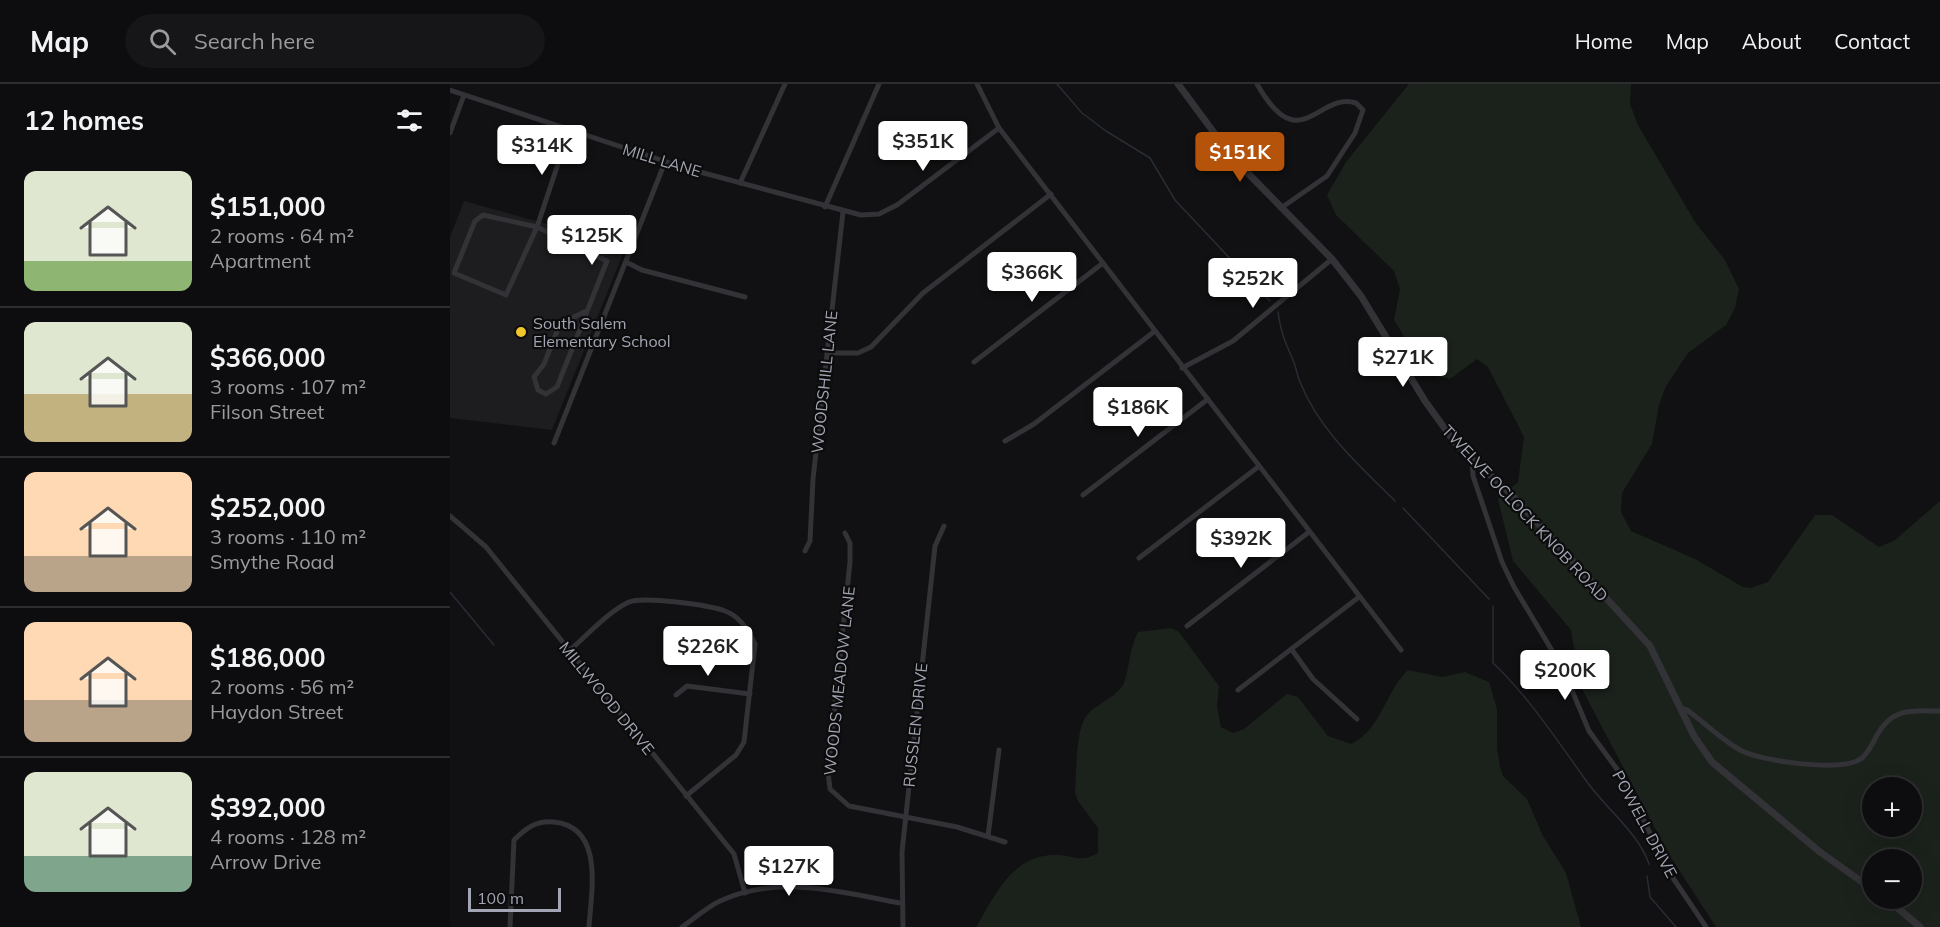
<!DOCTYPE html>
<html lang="en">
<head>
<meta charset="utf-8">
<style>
	body { margin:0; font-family:Mulish,sans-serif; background:#161517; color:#f1f3f6; height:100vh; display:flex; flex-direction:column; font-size:22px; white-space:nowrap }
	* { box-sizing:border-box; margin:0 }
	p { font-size:20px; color:#9a9b9e }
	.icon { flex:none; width:33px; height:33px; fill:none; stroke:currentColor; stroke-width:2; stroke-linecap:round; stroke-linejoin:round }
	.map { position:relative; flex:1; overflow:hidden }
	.details { display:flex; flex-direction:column; background:#0d0c0e; width:450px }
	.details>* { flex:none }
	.controls { position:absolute; left:1412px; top:693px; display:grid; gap:12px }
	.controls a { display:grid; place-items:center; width:60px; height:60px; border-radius:50%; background:#0d0c0e; box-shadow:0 6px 24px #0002,0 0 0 2px #2d2c2e; font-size:30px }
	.scale { position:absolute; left:18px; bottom:15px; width:93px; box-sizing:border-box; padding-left:6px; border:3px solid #a2a5b3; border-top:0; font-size:16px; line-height:21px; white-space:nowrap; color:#a2a5b3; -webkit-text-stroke:4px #0c0c0d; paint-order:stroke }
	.price { position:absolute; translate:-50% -51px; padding:0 14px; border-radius:6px; background:#fff; color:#222; font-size:20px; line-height:39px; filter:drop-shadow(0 2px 3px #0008) }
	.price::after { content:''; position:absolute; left:50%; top:36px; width:18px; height:14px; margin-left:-9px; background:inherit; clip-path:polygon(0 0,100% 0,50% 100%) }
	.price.active { background:#b45309; color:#fff }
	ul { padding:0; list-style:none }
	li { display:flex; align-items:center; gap:18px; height:150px; padding:0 24px }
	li+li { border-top:2px solid #2d2c2e }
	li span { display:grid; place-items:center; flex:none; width:168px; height:120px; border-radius:12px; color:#555 }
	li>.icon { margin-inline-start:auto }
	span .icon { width:72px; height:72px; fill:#fffc; stroke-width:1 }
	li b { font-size:26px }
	h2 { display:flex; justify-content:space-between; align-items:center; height:72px; padding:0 24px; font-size:26px }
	header { display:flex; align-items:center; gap:36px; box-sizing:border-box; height:84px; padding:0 30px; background:#0d0c0e; border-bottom:2px solid #2d2c2e }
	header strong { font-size:28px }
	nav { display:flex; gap:33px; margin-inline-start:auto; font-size:21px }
	.search { width:420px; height:54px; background:#161517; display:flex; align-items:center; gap:15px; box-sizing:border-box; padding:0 21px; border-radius:33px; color:#9a9b9e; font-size:22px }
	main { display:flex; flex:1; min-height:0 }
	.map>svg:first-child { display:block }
	.built { fill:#1d1d1f }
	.green { fill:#1b221c; fill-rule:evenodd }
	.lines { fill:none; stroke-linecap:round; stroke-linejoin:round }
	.stream { stroke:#272d35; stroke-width:1.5 }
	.minor { stroke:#323237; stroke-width:5 }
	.tertiary { stroke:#323237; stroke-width:7 }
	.poi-dot { fill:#f1c629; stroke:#0c0c0d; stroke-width:2 }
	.labels { text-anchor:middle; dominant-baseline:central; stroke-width:4.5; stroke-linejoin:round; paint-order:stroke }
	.street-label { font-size:16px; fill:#a2a5b3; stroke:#0c0c0d }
	.poi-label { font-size:16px; fill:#a2a5b3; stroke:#0c0c0d; text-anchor:start }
</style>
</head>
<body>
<header>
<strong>Map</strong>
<div class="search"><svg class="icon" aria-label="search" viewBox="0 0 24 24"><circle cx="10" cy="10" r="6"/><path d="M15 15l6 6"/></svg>Search here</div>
<nav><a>Home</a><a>Map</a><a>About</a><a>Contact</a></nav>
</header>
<main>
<section class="details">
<h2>12 homes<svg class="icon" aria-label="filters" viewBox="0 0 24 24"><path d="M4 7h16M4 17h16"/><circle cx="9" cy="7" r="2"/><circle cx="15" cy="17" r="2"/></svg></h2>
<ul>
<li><span style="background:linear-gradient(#dfe7d0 75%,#8fb573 0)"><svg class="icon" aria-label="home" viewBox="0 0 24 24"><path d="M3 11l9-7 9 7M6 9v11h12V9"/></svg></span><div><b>$151,000</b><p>2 rooms · 64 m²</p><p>Apartment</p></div></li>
<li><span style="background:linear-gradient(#dfe7d0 60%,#c2b280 0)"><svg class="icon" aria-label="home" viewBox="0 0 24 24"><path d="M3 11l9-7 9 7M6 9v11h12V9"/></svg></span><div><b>$366,000</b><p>3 rooms · 107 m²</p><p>Filson Street</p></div></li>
<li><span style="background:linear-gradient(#ffd9b3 70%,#b9a48a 0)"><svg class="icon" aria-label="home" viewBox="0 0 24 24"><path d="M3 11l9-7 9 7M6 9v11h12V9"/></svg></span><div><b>$252,000</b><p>3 rooms · 110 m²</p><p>Smythe Road</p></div></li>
<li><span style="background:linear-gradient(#ffd9b3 65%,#b9a48a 0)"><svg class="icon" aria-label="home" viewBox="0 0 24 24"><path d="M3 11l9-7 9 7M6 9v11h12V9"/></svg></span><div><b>$186,000</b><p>2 rooms · 56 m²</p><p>Haydon Street</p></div></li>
<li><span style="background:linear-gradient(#dfe7d0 70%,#7fa58c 0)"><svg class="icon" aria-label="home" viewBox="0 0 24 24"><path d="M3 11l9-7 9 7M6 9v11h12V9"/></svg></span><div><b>$392,000</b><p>4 rooms · 128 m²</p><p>Arrow Drive</p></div></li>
</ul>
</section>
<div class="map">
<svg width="1490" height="843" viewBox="0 0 1490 843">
	<rect width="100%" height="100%" fill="#111012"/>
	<path class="built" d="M14,117L176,162L102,346L0,334V153Z"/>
	<g class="green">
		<path d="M959,0H1181L1180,20L1188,41L1245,138L1275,176L1289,205L1285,224L1276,241L1238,269L1216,302L1209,321L1202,360L1172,409L1171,428L1181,447L1245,475L1293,503L1301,504L1318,498L1365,431H1382L1429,463L1445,456L1490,417V843H1266L1218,769L1131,603L1121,546L1063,477L1048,415L1068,398L1074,353L1038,283L1027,275L1000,295L977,290L944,236L950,205L944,187L886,131L877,111L896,78ZM1422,704H1461V742H1422ZM1422,776H1461V814H1422Z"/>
		<path d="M721,544L729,548L769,602L767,623L771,643L783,649L794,645L837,610L848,613L878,652L901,660C931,646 935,608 958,586L992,593L1015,588L1039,598L1047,625V664L1050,683L1053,692L1077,715L1093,752L1116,789L1131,843H526C546,810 563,769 608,771C627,772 630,779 648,769V744L628,717L625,708C627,688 625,646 637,631C647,619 664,615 673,601C679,590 679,565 688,548Z"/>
	</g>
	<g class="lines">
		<g class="stream">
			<path d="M607,0L632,29L656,47L700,74L725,116L820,217"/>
			<path d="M828,228C831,249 835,258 843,276C846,283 847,291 850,298C869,346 910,382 945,417"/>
			<path d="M953,424L1039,515"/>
			<path d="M0,508L44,561"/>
			<path d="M1043,522V579C1079,613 1106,655 1135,695C1154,723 1188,748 1199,780"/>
			<path d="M1197,792L1200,813L1226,843"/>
		</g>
		<g class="minor">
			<path d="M527,0L549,44L951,566"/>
			<path d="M807,0C850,76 868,7 906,19L913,26L905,49L877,92L831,124"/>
			<path d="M0,6L235,84L411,131L429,130L447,121L549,44"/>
			<path d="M119,47L87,143L56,211L4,189L25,137L33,131L87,143L157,177L107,303L96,310L88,306L84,293L94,280L110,240L136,227"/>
			<path d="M0,49L14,11"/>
			<path d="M290,99L335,0"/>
			<path d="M375,123L429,0"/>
			<path d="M176,178L192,186L295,213"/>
			<path d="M377,269H408L421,263L473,209L601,110"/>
			<path d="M524,278L653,179"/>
			<path d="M732,284L783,257L882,175"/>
			<path d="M555,357L584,340L705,247"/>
			<path d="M104,359L215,78"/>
			<path d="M1022,374L1023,392L1052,478L1064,503L1113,585L1139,647L1172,692L1219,788L1256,843"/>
			<path d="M633,411L758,315"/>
			<path d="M0,432L36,463L284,770L295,809"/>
			<path d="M395,449L400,459V478L378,688L380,705L399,722L507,743L555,758"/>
			<path d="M355,467L360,457L363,395L393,128"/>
			<path d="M689,474L808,383"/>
			<path d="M737,542L859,448"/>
			<path d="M842,566L863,595L907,635"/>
			<path d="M118,568C135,553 159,527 179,518C194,512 259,521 275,527C290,532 299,547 305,560L294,658L286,671L236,712"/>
			<path d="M788,606L909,513"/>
			<path d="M226,611L237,602L300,610"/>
			<path d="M1230,624L1237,626C1255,639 1273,657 1292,667C1312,677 1394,689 1412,674C1419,668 1423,659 1427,651C1443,623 1461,627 1490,627"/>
			<path d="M538,752L549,666"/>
			<path d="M60,843L64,756C76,744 87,736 104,738C155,743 141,809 139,843"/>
			<path d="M232,843C244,835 257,823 270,817C328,790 390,808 450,819"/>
			<path d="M453,843L452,768L485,462L494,442"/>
		</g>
		<g class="tertiary">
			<path d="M728,0L782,73L882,175L911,212L975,317L1006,360L1061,410L1200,562L1244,652L1262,678L1370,768L1422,805"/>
			<path d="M1436,814L1470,843"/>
		</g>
	</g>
	<circle class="poi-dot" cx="71" cy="248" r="6"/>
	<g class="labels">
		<g class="street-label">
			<text transform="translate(212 76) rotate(17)">MILL LANE</text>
			<text transform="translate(374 298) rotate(-84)">WOODSHILL LANE</text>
			<text transform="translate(1075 429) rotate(47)">TWELVE OCLOCK KNOB ROAD</text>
			<text transform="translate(389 597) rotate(-84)">WOODS MEADOW LANE</text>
			<text transform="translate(157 614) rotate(51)">MILLWOOD DRIVE</text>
			<text transform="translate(465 641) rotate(-84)">RUSSLEN DRIVE</text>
			<text transform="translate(1195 740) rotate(62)">POWELL DRIVE</text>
		</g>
		<g class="poi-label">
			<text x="83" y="239">South Salem<tspan x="83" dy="18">Elementary School</tspan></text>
		</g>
	</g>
</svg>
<div class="controls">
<a>+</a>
<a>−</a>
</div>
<div class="scale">100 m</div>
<b class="price" style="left:473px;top:88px">$351K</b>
<b class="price" style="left:92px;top:92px">$314K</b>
<b class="price active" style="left:790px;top:99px">$151K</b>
<b class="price" style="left:142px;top:182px">$125K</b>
<b class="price" style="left:582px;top:219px">$366K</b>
<b class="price" style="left:803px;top:225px">$252K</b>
<b class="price" style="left:953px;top:304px">$271K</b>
<b class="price" style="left:688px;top:354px">$186K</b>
<b class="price" style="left:791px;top:485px">$392K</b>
<b class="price" style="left:258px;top:593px">$226K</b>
<b class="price" style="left:1115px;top:617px">$200K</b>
<b class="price" style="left:339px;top:813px">$127K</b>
</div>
</main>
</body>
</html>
